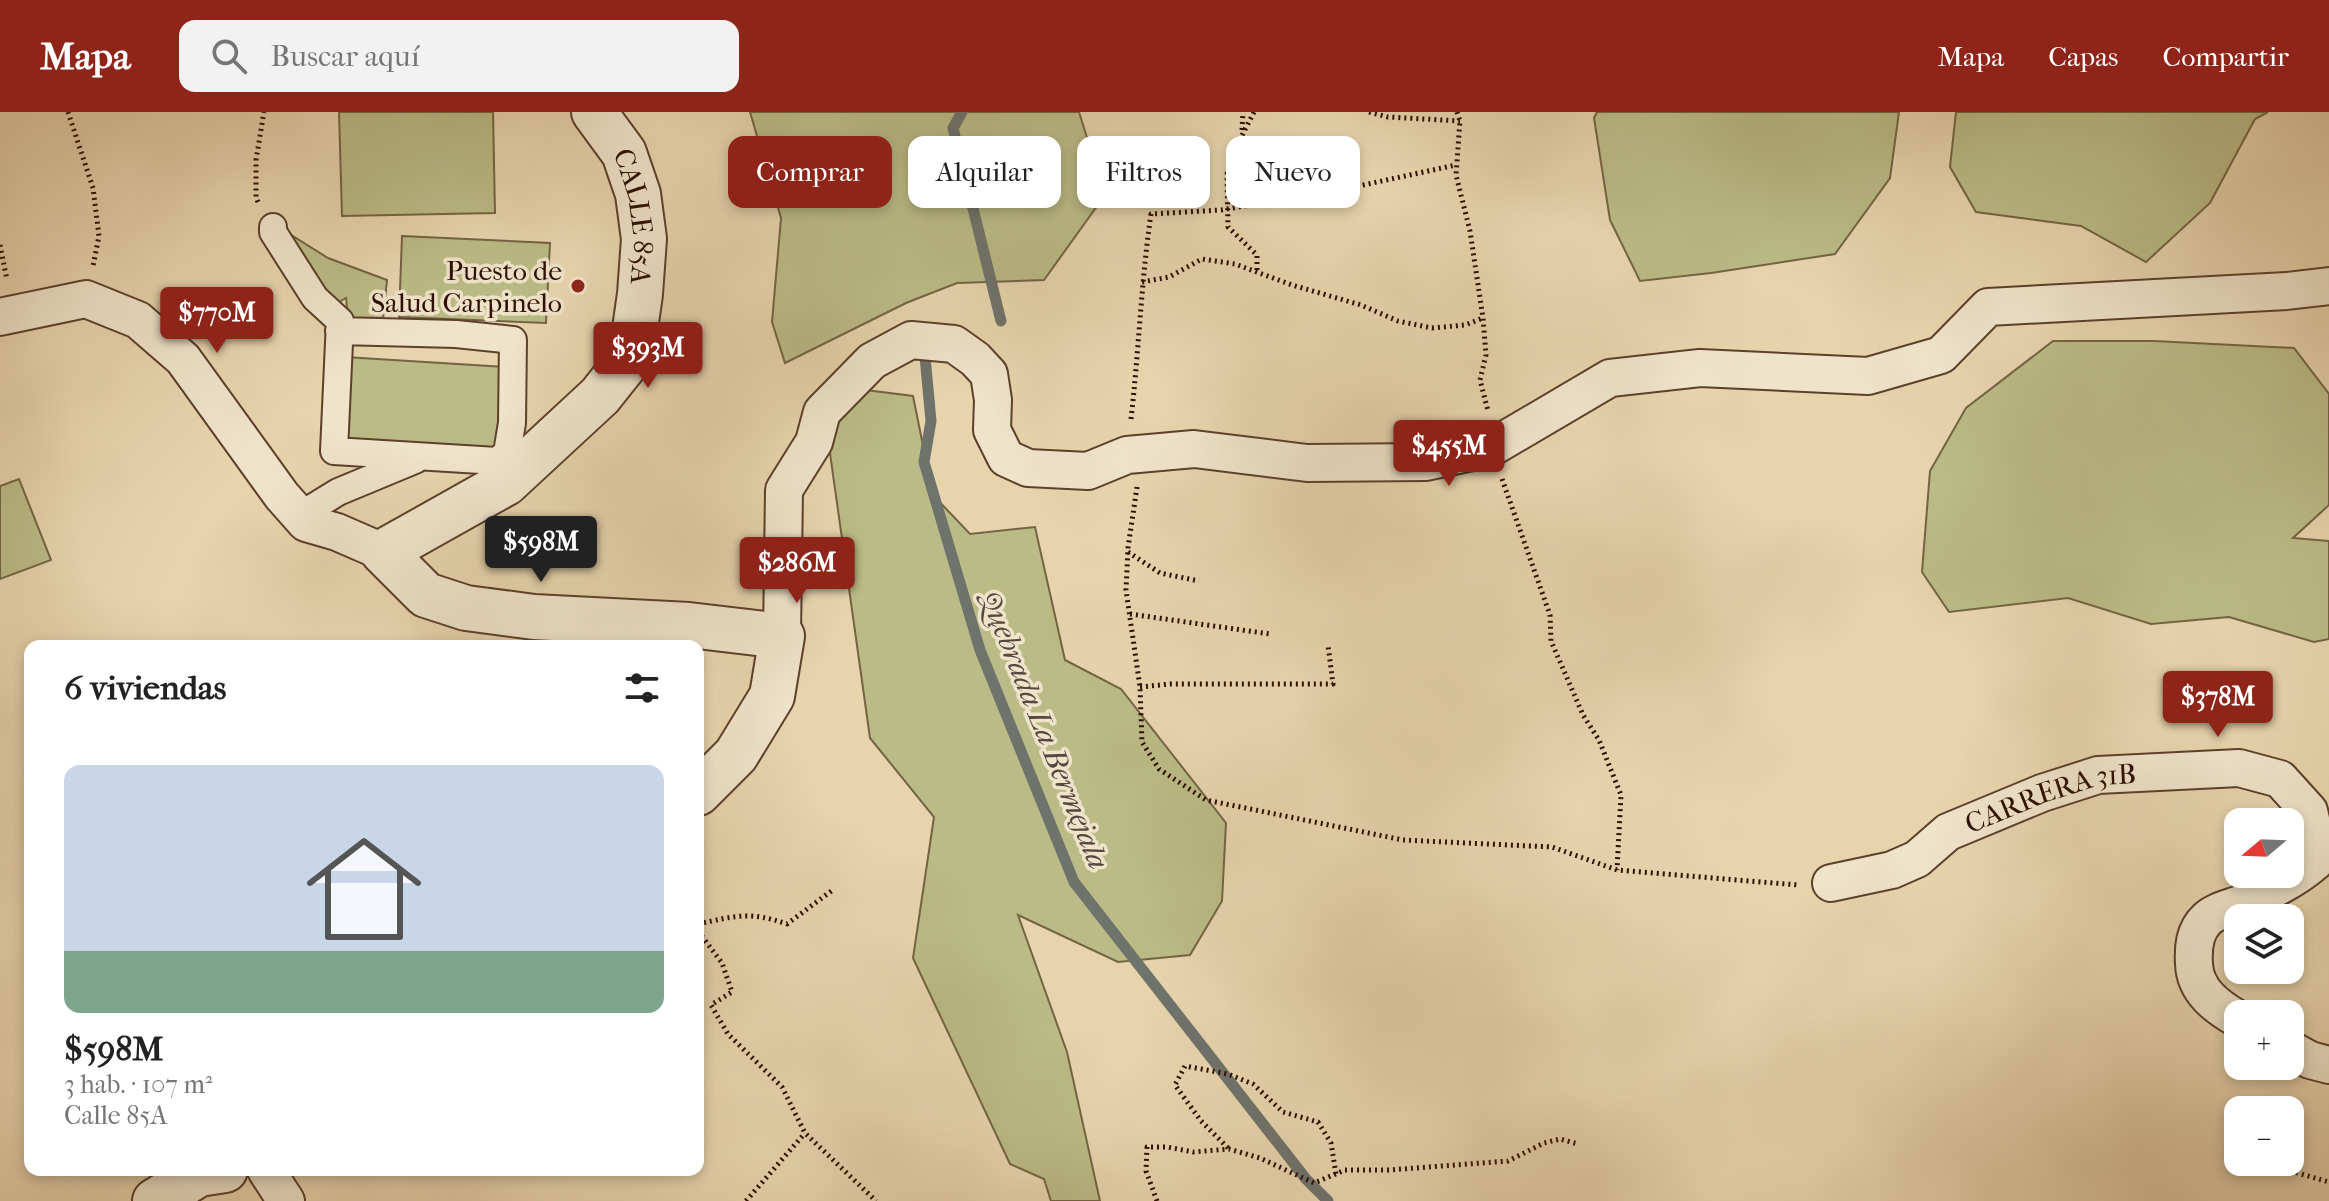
<!DOCTYPE html>
<html lang="es">
<head>
<meta charset="utf-8">
<style>
	body { margin:0; font-family:"IM FELL French Canon",serif; background:#f2f2f2; color:#222; height:100vh; display:flex; flex-direction:column; font-size:30px; white-space:nowrap }
	* { box-sizing:border-box; margin:0 }
	p { font-size:26px; color:#767676 }
	.icon { flex:none; width:44px; height:44px; fill:none; stroke:currentColor; stroke-width:2; stroke-linecap:round; stroke-linejoin:round }
	.map { position:relative; flex:1; overflow:hidden }
	.panel { position:absolute; left:24px; top:528px; width:680px; height:536px; display:flex; flex-direction:column; background:#fff; border-radius:16px; box-shadow:0 4px 12px #0003 }
	.panel>* { flex:none }
	.guide { position:absolute; left:728px; top:24px; width:760px; height:72px; display:flex; gap:16px }
	.needle { width:52px; rotate:251deg }
	.fabs { position:absolute; left:2224px; top:696px; display:grid; gap:16px }
	.fabs a { display:grid; place-items:center; width:80px; height:80px; border-radius:16px; background:#fff; box-shadow:0 4px 12px #0003; font-size:40px }
	.price { position:absolute; translate:-50% -68px; padding:0 18px; border-radius:8px; background:#8f2418; color:#fff; font-size:26px; line-height:52px; filter:drop-shadow(0 2px 4px #0008) }
	.price::after { content:''; position:absolute; left:50%; top:48px; width:24px; height:18px; margin-left:-12px; background:inherit; clip-path:polygon(0 0,100% 0,50% 100%) }
	.price.selected { background:#222; color:#fff }
	ul { padding:0; list-style:none }
	li { display:grid; align-content:center; gap:16px; height:424px; padding:0 40px }
	li+li { border-top:2px solid #e0e0e0 }
	li span { display:grid; place-items:center; height:248px; border-radius:16px; color:#555 }
	li>.icon { margin-inline-start:auto }
	span .icon { width:144px; height:144px; fill:#fffc; stroke-width:1 }
	li b { font-size:34px }
	h2 { display:flex; justify-content:space-between; align-items:center; height:96px; padding:0 40px; font-size:34px }
	.chip { padding:0 28px; border-radius:16px; background:#fff; box-shadow:0 4px 12px #0003; font-size:28px; line-height:72px }
	.chip.selected { background:#8f2418; color:#fff }
	header { display:flex; align-items:center; gap:48px; box-sizing:border-box; height:112px; padding:0 40px; background:#8f2418; color:#fff }
	header strong { font-size:38px }
	nav { display:flex; gap:44px; margin-inline-start:auto; font-size:28px }
	.search { width:560px; height:72px; background:#f2f2f2; display:flex; align-items:center; gap:20px; box-sizing:border-box; padding:0 28px; border-radius:16px; color:#767676; font-size:30px }
	.map>svg:first-child { display:block }
	.green { fill:#babb86; stroke:#746444; stroke-width:2 }
	.lines { fill:none; stroke-linecap:round; stroke-linejoin:round }
	.stream { stroke:#6e736c; stroke-width:11 }
	.pedestrian-casing { stroke:#5c402c; stroke-width:30 }
	.minor-casing { stroke:#5c402c; stroke-width:40 }
	.tertiary-casing { stroke:#5c402c; stroke-width:48 }
	.path { stroke:#2d0e01; stroke-width:5; stroke-dasharray:2 4; stroke-linecap:butt }
	.pedestrian { stroke:#efe3ca; stroke-width:26 }
	.minor { stroke:#efe3ca; stroke-width:36 }
	.tertiary { stroke:#efe3ca; stroke-width:44 }
	.poi-dot { fill:#8f2418; stroke:#efe3ca; stroke-width:3 }
	.labels { text-anchor:middle; dominant-baseline:central; stroke-width:7; stroke-linejoin:round; paint-order:stroke }
	.street-label { font-size:28px; fill:#2d0e01; stroke:#efe3ca }
	.poi-label { font-size:28px; fill:#2d0e01; stroke:#efe3ca; text-anchor:end }
	.water-label { font-size:30px; font-style:italic; fill:#53493f; stroke:#efe3ca }
</style>
</head>
<body>
<header>
<strong>Mapa</strong>
<div class="search"><svg class="icon" aria-label="search" viewBox="0 0 24 24"><circle cx="10" cy="10" r="6"/><path d="M15 15l6 6"/></svg>Buscar aquí</div>
<nav><a>Mapa</a><a>Capas</a><a>Compartir</a></nav>
</header>
<div class="map">
<svg width="2329" height="1089" viewBox="0 0 2329 1089">
	<rect width="100%" height="100%" fill="#e7d4ad"/>
	<filter id="stains"><feTurbulence type="fractalNoise" baseFrequency=".0025" numOctaves="4"/><feColorMatrix values="0 0 0 0 .2 0 0 0 0 .09 0 0 0 0 .02 0 0 0 .5 -.17"/></filter>
	<radialGradient id="worn" r=".72"><stop offset=".6" stop-color="#630" stop-opacity="0"/><stop offset="1" stop-color="#630" stop-opacity=".3"/></radialGradient>
	<g class="green">
		<path d="M339,0H493L495,101L342,104Z"/>
		<path d="M750,0H1079L1105,83L1044,168L957,171L906,191L785,251L772,210L781,106Z"/>
		<path d="M1597,0H1899L1890,66L1835,142L1711,161L1640,169L1610,108L1594,6Z"/>
		<path d="M1956,0H2268L2255,7L2210,91L2146,150L2081,114L1976,100L1950,55Z"/>
		<path d="M280,116L328,146L387,168L382,217L349,215L346,186L337,191L319,185Z"/>
		<path d="M402,124L550,131L546,211L399,205Z"/>
		<path d="M2053,229H2154L2294,236L2329,282V393L2293,426L2329,429V527L2314,530L2229,505L2151,512L2068,486L1949,500L1922,460L1930,359L1966,296Z"/>
		<path d="M345,245L505,255L500,344L340,334Z"/>
		<path d="M850,276L913,284L933,383L970,422L1035,415L1065,548L1121,577L1226,711L1222,789L1190,843L1118,850L1018,803L1067,940L1100,1089H1051L1044,1067L1010,1052L913,846L934,705L870,626L828,327Z"/>
		<path d="M19,367L51,448L0,467V374Z"/>
	</g>
	<g class="lines">
		<g class="stream">
			<path d="M962,0L953,16L1001,209"/>
			<path d="M924,234L931,309L924,350L980,538L1074,770L1306,1067L1328,1089"/>
		</g>
		<defs>
			<g id="pedestrian">
				<path d="M273,115V120L315,186L340,209L334,339L497,349L507,341L512,311L513,228L456,222L339,219"/>
				<path d="M297,401L312,396L338,380L415,348"/>
			</g>
			<g id="minor">
				<path d="M0,205L86,187L138,208L183,247L282,384L306,411L337,420L383,440"/>
				<path d="M782,524L784,378L814,330L822,300L872,249L911,228L954,232L975,247L989,262L993,288L992,318L1006,346L1028,356L1088,359L1127,343L1194,337L1307,351L1426,350L1491,336L1610,266L1700,256L1868,264L1941,243L1988,195L2287,179L2329,174"/>
				<path id="s1" d="M1831,771L1892,758L1917,747L1948,720L2042,681L2098,663L2239,656L2280,667L2309,699L2317,733L2315,750C2292,770 2268,780 2240,792C2230,796 2215,799 2207,807C2194,819 2193,836 2194,852C2195,879 2217,895 2238,907"/>
				<path d="M2290,937L2310,948L2329,953"/>
				<path d="M266,1058L286,1089"/>
			</g>
			<g id="tertiary">
				<path id="s2" d="M594,0L624,41L638,82L644,127L640,182L631,245L600,284L506,371L383,440L426,483L466,496L534,505L689,513L782,524L772,584L736,643L698,681"/>
				<path d="M155,1089L199,1062L225,1058"/>
			</g>
		</defs>
		<use href="#pedestrian" class="pedestrian-casing"/>
		<use href="#minor" class="minor-casing"/>
		<use href="#tertiary" class="tertiary-casing"/>
		<g class="path">
			<path d="M68,0L93,76L99,124L93,154"/>
			<path d="M1254,0L1238,31L1227,62L1228,115L1257,143V160"/>
			<path d="M1369,0L1388,5L1460,9"/>
			<path d="M1457,0L1460,9L1456,63L1470,119L1483,206L1486,243L1480,268L1488,299"/>
			<path d="M1242,18L1243,0"/>
			<path d="M258,90L256,85V48L264,0"/>
			<path d="M0,133L7,168"/>
			<path d="M1142,170L1169,165L1202,147L1235,152L1292,173L1361,193L1398,209L1432,216L1465,213L1483,206"/>
			<path d="M1131,307C1139,238 1141,170 1151,102L1221,98L1354,75L1456,53"/>
			<path d="M1502,367L1550,503L1551,529L1583,603L1599,628L1621,683L1617,758"/>
			<path d="M1137,375L1128,436L1126,478L1140,575L1142,630L1159,657L1206,688L1403,728L1552,735L1617,758L1798,773"/>
			<path d="M1128,440L1160,461L1199,469"/>
			<path d="M1130,502L1270,522"/>
			<path d="M1140,575L1170,572H1333L1328,533"/>
			<path d="M698,812C735,804 750,799 787,812L834,777"/>
			<path d="M698,819L722,851L732,880L711,893L728,922L782,975L805,1021L876,1089"/>
			<path d="M1228,1036L1201,1009L1175,973L1185,954L1228,962L1253,972L1283,1000L1318,1010L1331,1031L1336,1062"/>
			<path d="M2273,1054L2329,1070"/>
			<path d="M746,1089L805,1021"/>
			<path d="M1157,1089L1146,1059L1147,1035H1167L1193,1040L1229,1037L1260,1046L1314,1071L1345,1058H1389L1508,1049L1544,1031L1560,1027L1578,1032"/>
		</g>
		<use href="#pedestrian" class="pedestrian"/>
		<use href="#minor" class="minor"/>
		<use href="#tertiary" class="tertiary"/>
	</g>
	<circle class="poi-dot" cx="578" cy="174" r="8"/>
	<g class="labels">
		<g class="street-label">
			<text stroke="none"><textPath href="#s2" startOffset="116">CALLE 85A</textPath></text>
			<text stroke="none"><textPath href="#s1" startOffset="240">CARRERA 31B</textPath></text>
		</g>
		<g class="poi-label">
			<text x="562" y="158">Puesto de<tspan x="562" dy="32">Salud Carpinelo</tspan></text>
		</g>
		<g class="water-label">
			<text transform="translate(1044 618) rotate(68)">Quebrada La Bermejala</text>
		</g>
	</g>
	<rect width="100%" height="100%" filter="url(#stains)"/>
	<rect width="100%" height="100%" fill="url(#worn)"/>
</svg>
<div class="fabs">
<a><svg class="needle" viewBox="-14 -14 28 28"><path d="M0-13l5 13h-10z" fill="#e53935"/><path d="M0 13l5-13h-10z" fill="#767676"/></svg></a>
<a><svg class="icon" aria-label="layers" viewBox="0 0 24 24"><path d="M12 4l9 5-9 5-9-5zM3 14l9 5 9-5"/></svg></a>
<a>+</a>
<a>−</a>
</div>
<b class="price" style="left:217px;top:243px">$770M</b>
<b class="price" style="left:648px;top:278px">$393M</b>
<b class="price" style="left:1449px;top:376px">$455M</b>
<b class="price selected" style="left:541px;top:472px">$598M</b>
<b class="price" style="left:797px;top:493px">$286M</b>
<b class="price" style="left:2218px;top:627px">$378M</b>
<div class="guide">
<a class="chip selected">Comprar</a>
<a class="chip">Alquilar</a>
<a class="chip">Filtros</a>
<a class="chip">Nuevo</a>
</div>
<section class="panel">
<h2>6 viviendas<svg class="icon" aria-label="filters" viewBox="0 0 24 24"><path d="M4 7h16M4 17h16"/><circle cx="9" cy="7" r="2"/><circle cx="15" cy="17" r="2"/></svg></h2>
<ul>
<li><span style="background:linear-gradient(#c9d6e8 75%,#7fa58c 0)"><svg class="icon" aria-label="home" viewBox="0 0 24 24"><path d="M3 11l9-7 9 7M6 9v11h12V9"/></svg></span><div><b>$598M</b><p>3 hab. · 107 m²</p><p>Calle 85A</p></div></li>
</ul>
</section>
</div>
</body>
</html>
